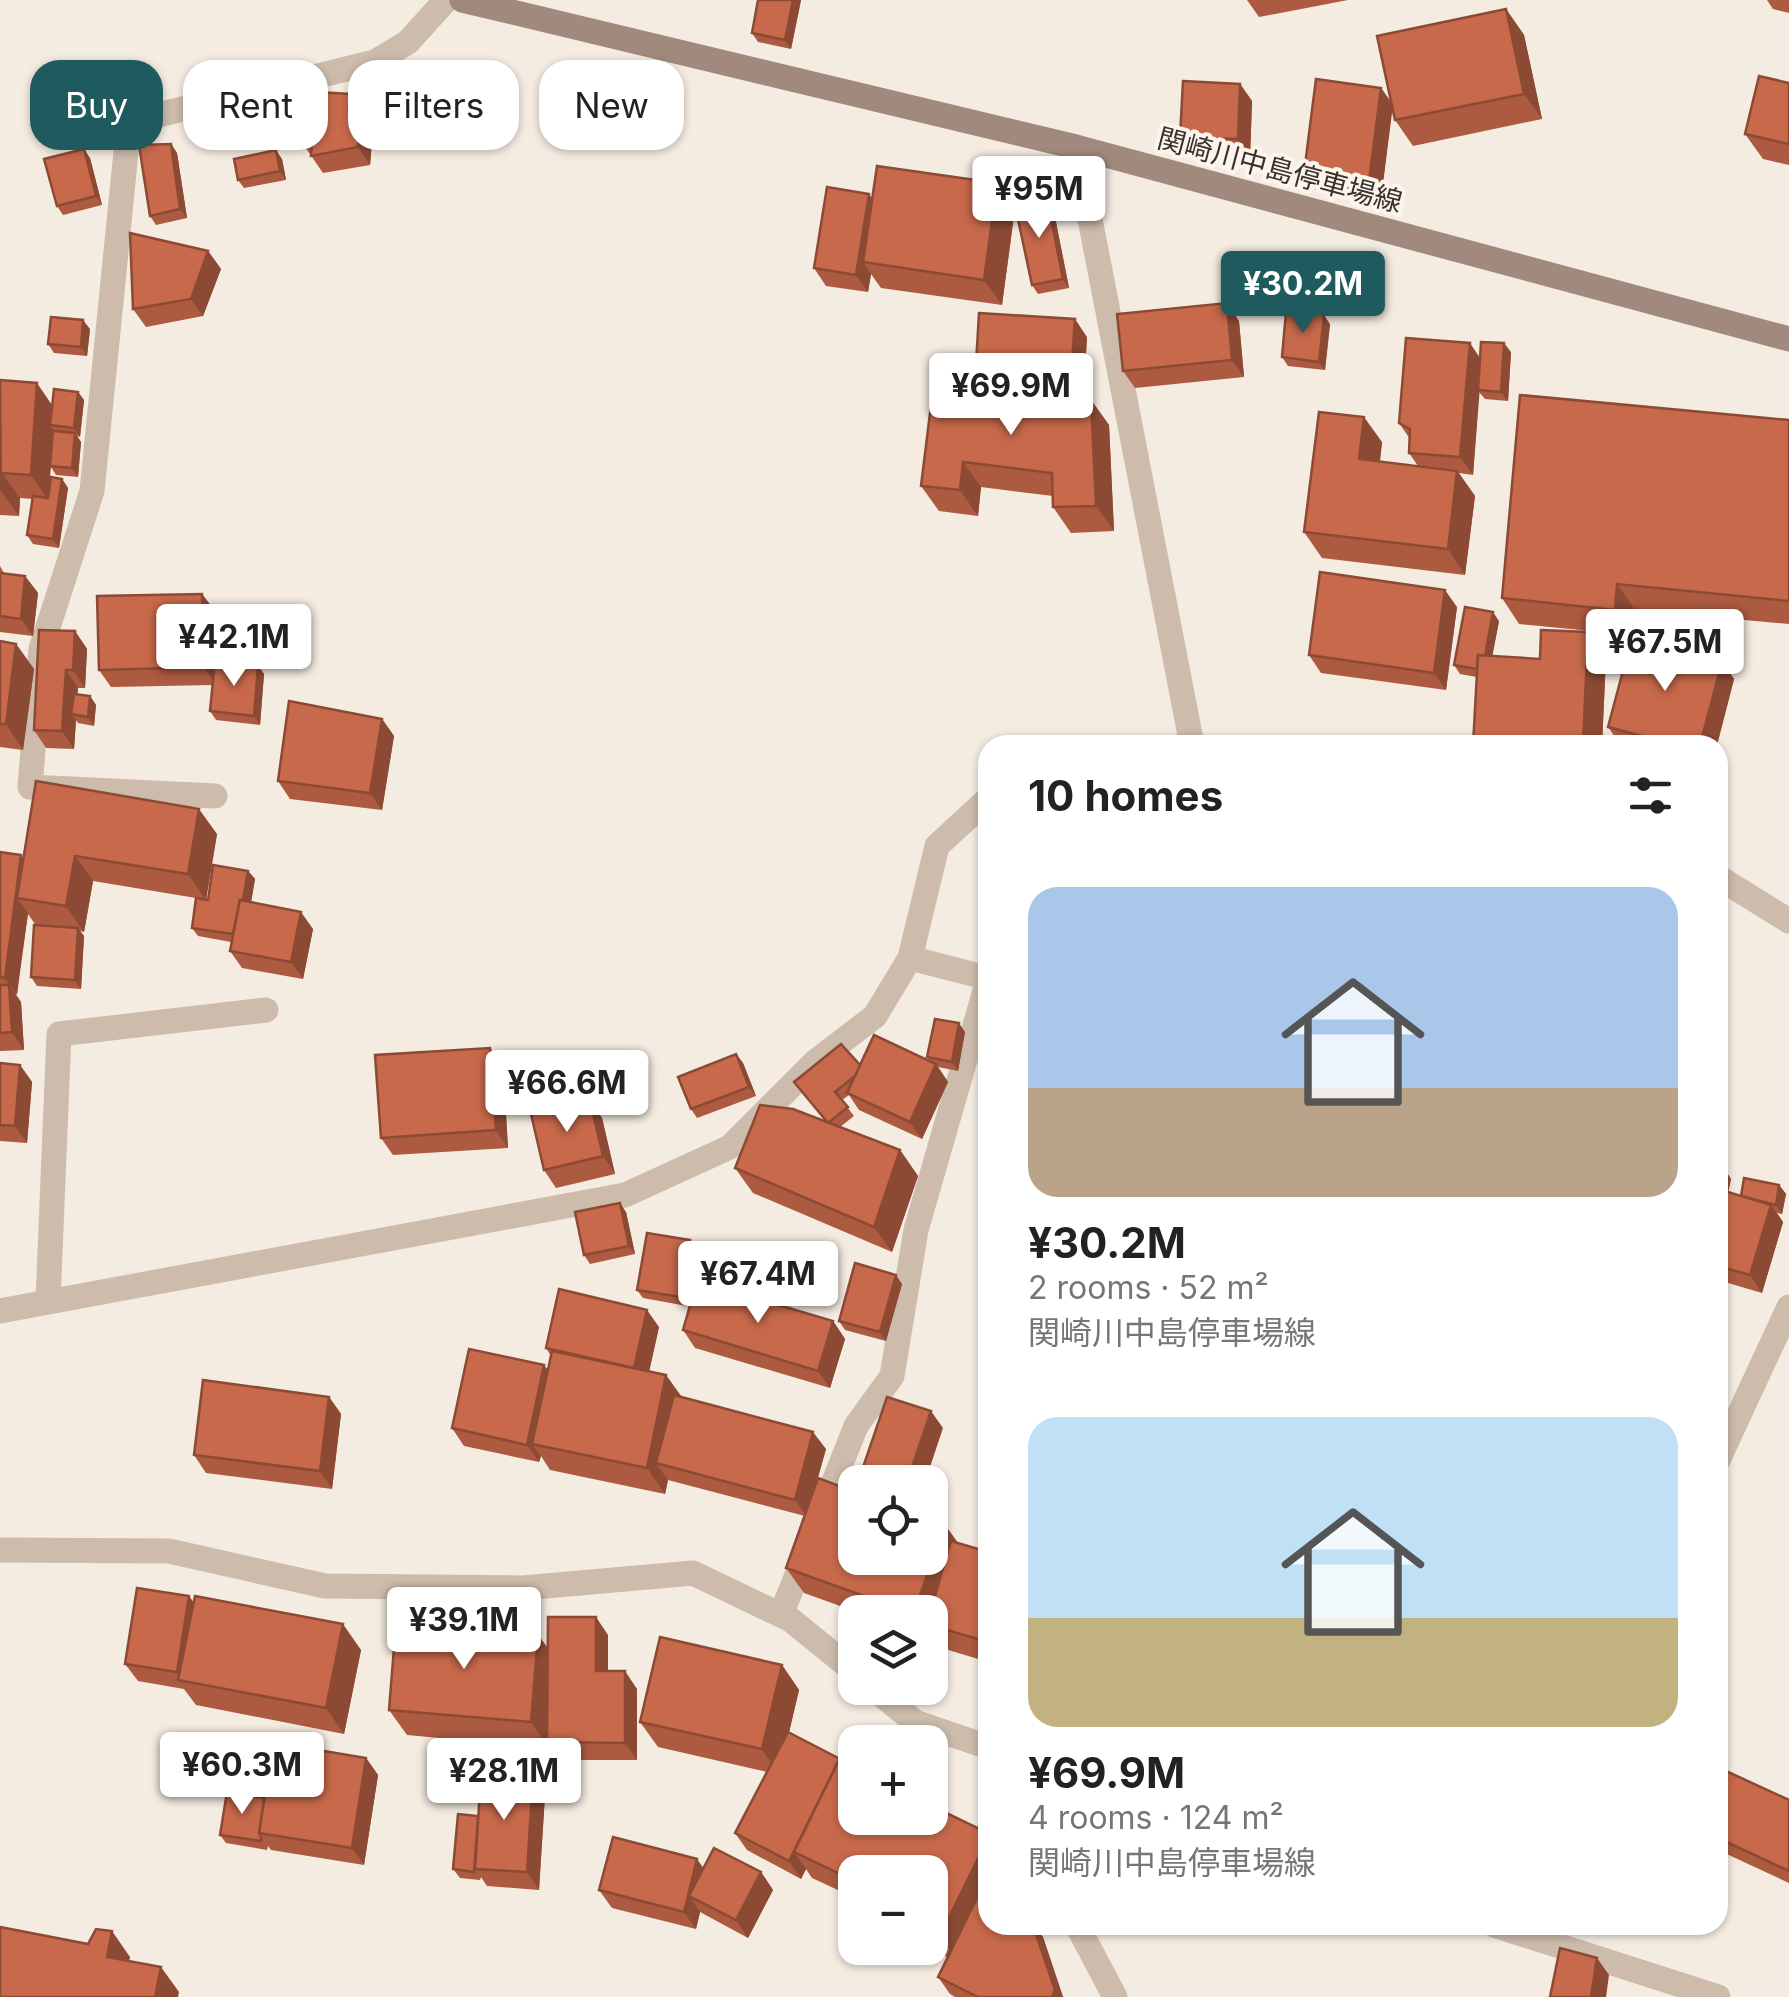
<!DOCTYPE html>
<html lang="en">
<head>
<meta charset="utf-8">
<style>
	body { margin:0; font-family:Inter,"Noto Sans JP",sans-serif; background:#f2f2f2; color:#222; height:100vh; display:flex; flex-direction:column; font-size:38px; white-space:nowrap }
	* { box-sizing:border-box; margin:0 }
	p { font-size:32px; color:#767676 }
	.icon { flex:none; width:55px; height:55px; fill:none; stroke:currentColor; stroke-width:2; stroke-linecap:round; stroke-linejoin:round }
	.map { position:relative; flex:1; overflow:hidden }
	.drawer { position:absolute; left:978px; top:735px; width:750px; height:1200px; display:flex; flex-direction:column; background:#fff; border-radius:30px; box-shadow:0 2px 8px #0004 }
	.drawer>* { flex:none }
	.banner { position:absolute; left:30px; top:60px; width:798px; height:90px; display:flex; gap:20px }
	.fabs { position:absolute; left:838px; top:1465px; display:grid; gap:20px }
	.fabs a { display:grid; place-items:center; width:110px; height:110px; border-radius:20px; background:#fff; box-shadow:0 2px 8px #0004; font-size:50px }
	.price { position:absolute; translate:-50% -85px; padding:0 22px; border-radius:10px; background:#fff; color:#222; font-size:32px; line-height:65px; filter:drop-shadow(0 2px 5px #0008) }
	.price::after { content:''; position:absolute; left:50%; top:60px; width:30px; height:22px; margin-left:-15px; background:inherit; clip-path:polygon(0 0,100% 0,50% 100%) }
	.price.current { background:#1f5a5e; color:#fff }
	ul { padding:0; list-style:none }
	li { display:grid; align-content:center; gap:20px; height:530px; padding:0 50px }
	li span { display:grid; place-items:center; height:310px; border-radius:30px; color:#555 }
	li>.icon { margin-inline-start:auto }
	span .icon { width:180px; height:180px; fill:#fffc; stroke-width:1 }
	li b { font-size:42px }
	h2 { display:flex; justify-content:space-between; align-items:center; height:120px; padding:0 50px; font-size:42px }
	.chip { padding:0 35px; border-radius:30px; background:#fff; box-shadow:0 2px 8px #0004; font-size:35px; line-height:90px }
	.chip.current { background:#1f5a5e; color:#fff }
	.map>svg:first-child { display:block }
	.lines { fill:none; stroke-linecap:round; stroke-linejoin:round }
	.street { stroke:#cdbbac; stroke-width:25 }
	.secondary { stroke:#a18a7d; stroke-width:25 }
	.wall { fill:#ac5a40 }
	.shaded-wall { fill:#8c4a34 }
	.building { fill:#c8694b; stroke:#8c4a34; stroke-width:2.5 }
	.labels { text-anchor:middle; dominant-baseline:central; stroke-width:8; stroke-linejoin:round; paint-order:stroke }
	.street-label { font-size:28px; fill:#3b302b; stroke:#fbf5ee }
</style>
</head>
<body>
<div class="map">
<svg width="1789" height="1997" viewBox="0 0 1789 1997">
	<rect width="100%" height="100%" fill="#f4ebe1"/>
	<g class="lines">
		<g class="street">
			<path d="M1076,147L1192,745"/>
			<path d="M215,796L30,787L41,649L92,491L129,122L375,62L408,42L446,0"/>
			<path d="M1718,877L1789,921"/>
			<path d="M910,958L988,978"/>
			<path d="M48,1301L59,1034L266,1010"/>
			<path d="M0,1311L625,1195L730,1147L815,1062L875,1016L910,958L937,846L988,799"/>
			<path d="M1718,1460L1789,1307"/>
			<path d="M821,1514L856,1426L892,1376L916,1230L988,980"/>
			<path d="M0,1550L169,1551L325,1586L523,1588L693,1573L791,1620L855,1672"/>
			<path d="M781,1615L806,1552"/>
			<path d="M873,1688L915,1722L988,1747"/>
			<path d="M1077,1925L1115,1997"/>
			<path d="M1494,1925L1718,1997"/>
		</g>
		<path class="secondary" d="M462,0L1076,147L1789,339"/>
	</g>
	<g class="wall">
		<path d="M758,0H801L791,49L758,42L752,33Z"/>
		<path d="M1247,0H1348L1259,17Z"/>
		<path d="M1767,0H1789V13L1773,9Z"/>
		<path d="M1506,9L1524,35L1542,119L1413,146L1395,120L1392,109L1381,199L1316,190L1304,173L1381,88L1391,102Z"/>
		<path d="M1789,83V165L1763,159L1745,134Z"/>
		<path d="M1240,84L1252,101L1250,157L1193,154L1180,137Z"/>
		<path d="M362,112V115L373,130L370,165L323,173L301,141Z"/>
		<path d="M171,144L177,153L187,218L156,225L150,216Z"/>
		<path d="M90,158L102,205L63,215L57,206Z"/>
		<path d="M282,159L286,180L244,188L238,180Z"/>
		<path d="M997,183L1015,208L1002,305L881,288L871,274L868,292L826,286L814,268L872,199Z"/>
		<path d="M1053,207L1069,288L1038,294L1032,285Z"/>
		<path d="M208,251L221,269L203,316L146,327L133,309Z"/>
		<path d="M1239,321L1244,377L1135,388L1123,371Z"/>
		<path d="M1330,324L1325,370L1288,366L1282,357Z"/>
		<path d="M90,329L87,356L54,353L48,344Z"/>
		<path d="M1087,337L1083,399L1091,400L1109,425L1114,531L1071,533L1053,507V496L981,487L978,516L939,511L921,486L978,386L975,381Z"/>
		<path d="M1511,352L1508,401L1485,399L1479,392L1473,475L1459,473L1475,496L1465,575L1322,558L1304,532L1382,442L1380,462L1418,466L1409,453L1410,439L1399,423Z"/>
		<path d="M0,380L52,405L78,392L84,400L80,437L77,436L81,442L78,477L56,475L51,467L49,489L62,479L68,488L59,548L33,544L27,535L32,499L20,498L19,516L0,515Z"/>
		<path d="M1789,420V624L1635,610L1633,635L1519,624L1502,598Z"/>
		<path d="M0,566L4,573L25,576L38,593L33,636L0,632Z"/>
		<path d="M202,594L215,611L216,661L258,666L264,674L260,725L216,720L210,711L213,685L111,687L99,670Z"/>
		<path d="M1457,607L1446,690L1321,673L1309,655Z"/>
		<path d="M1499,621L1492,656L1540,659L1588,632L1606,658L1602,745H1473L1477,677L1460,674L1454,665Z"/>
		<path d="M75,631L87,649L85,688H78L77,694L90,696L96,705L94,726L78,723L76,720L74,749L46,748L34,730Z"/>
		<path d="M0,641L16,644L34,669L23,750L0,747Z"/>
		<path d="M1722,662L1734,679L1717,745H1623L1620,744L1608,727Z"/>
		<path d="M382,719L394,736L382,810L290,799L278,781Z"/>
		<path d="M217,834L206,899L248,871L255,879L251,902L313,929L303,979L242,968L230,951L231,942L198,936L192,928L196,898L93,881L84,932L80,931L84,936L81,989L37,986L31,977L47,926L35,924L28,914L16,995L21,1002L24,1050L0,1051V852L24,859Z"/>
		<path d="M965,1032L958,1071L938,1067L948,1082L922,1139L859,1110L849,1095L842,1100L854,1116L840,1127L900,1150L918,1176L892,1252L753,1193L735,1168L826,1122L794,1082L860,1065L930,1061L927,1057Z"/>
		<path d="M490,1048L503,1065L508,1148L393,1155L381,1138Z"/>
		<path d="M736,1054L743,1063L756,1096L697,1118L691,1109Z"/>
		<path d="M0,1063L20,1065L32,1082L27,1143L0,1141Z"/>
		<path d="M590,1101L602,1118L615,1174L556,1188L544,1170Z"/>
		<path d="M1718,1169L1725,1170L1731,1179L1728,1192L1741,1196L1779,1185L1786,1194L1782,1214L1777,1213L1783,1222L1762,1293L1718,1280Z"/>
		<path d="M626,1212L635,1254L590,1264L584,1255Z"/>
		<path d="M697,1249L687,1306L643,1298L637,1290Z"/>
		<path d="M902,1284L886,1341L845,1330L839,1321Z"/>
		<path d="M833,1321L845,1339L830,1388L695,1348L683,1330Z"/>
		<path d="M659,1327L649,1371L666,1375L681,1397L826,1449L815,1487L945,1525L958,1543L988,1552V1662L945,1649L933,1633L930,1639V1612H857L804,1593L786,1568L805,1516L668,1480L665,1494L550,1470L541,1456L539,1462L464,1446L452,1428L544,1365L548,1371L551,1356L546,1348Z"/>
		<path d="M329,1397L341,1414L332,1489L206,1473L194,1455Z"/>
		<path d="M189,1596L194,1603L361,1650L344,1734L196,1705L184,1689L138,1681L125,1664Z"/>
		<path d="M538,1635L548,1648L608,1635V1671L637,1689V1760H559L549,1744V1748L407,1735L389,1710Z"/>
		<path d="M782,1665L799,1690L789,1732L842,1760L988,1925H1034L1043,1937L1063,1997H955L950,1994L938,1977L947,1957L928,1948H930V1872H855V1898L812,1878L806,1869L801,1879L747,1850L735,1833L767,1772L658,1747L640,1722Z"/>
		<path d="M366,1758L378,1775L364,1865L271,1850L268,1846L267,1850L226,1843L220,1835L264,1798L314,1777Z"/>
		<path d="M533,1778L545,1795L539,1890L487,1886L481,1877L480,1880L460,1878L453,1869L478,1816Z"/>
		<path d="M1718,1789L1789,1800V1883L1718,1850Z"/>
		<path d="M704,1869L761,1872L773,1890L748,1938L700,1912L696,1929L612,1908L599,1890Z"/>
	</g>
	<g class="shaded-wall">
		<path d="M793,0H801L791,49L785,40Z"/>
		<path d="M1506,9L1524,35L1542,119L1524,94Z"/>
		<path d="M1240,84L1252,101L1250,157L1238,139Z"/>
		<path d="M1381,88L1393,105L1381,199L1369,181Z"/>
		<path d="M350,94L373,130L370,165L358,147L349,111Z"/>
		<path d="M171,144L177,153L187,218L180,209Z"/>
		<path d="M84,149L90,158L102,205L96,196Z"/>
		<path d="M276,150L282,159L286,180L280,171Z"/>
		<path d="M997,183L1015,208L1002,305L984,280Z"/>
		<path d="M869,194L881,211L863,262L871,274L868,292L856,275Z"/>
		<path d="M1047,198L1053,207L1069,288L1063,279Z"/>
		<path d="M208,251L221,269L203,316L191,299Z"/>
		<path d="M1227,303L1239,321L1244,377L1232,360Z"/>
		<path d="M1324,315L1330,324L1325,370L1319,362Z"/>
		<path d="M1075,319L1087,337L1083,405L1070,388Z"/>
		<path d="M83,320L90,329L87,356L81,347Z"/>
		<path d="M1470,343L1482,361L1473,475L1460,457Z"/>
		<path d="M1504,343L1511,352L1508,401L1501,392Z"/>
		<path d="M37,383L54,408L50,425L53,429L48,500L31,475Z"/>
		<path d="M78,392L84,400L80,437L74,428Z"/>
		<path d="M1091,400L1109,425L1114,531L1096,506Z"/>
		<path d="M1364,417L1382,442L1377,485L1359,459Z"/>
		<path d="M75,433L81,442L78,477L72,468Z"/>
		<path d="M963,462L981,487L978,516L960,490Z"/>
		<path d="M1457,471L1475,496L1465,575L1448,549Z"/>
		<path d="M2,473L20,498L19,516L1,491Z"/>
		<path d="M62,479L68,488L59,548L53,539Z"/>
		<path d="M25,576L38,593L33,636L21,619Z"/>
		<path d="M1617,584L1635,610L1633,635L1615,610Z"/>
		<path d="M1445,590L1457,607L1446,690L1434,673Z"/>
		<path d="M202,594L215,611L216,685L204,667Z"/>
		<path d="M1493,612L1499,621L1488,679L1482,670Z"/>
		<path d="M75,631L87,649L85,688L73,670Z"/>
		<path d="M1588,632L1606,658L1602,745H1583Z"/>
		<path d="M16,644L34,669L23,750L6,724Z"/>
		<path d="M1722,662L1734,679L1717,745H1700Z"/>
		<path d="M258,666L264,674L260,725L254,716Z"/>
		<path d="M66,670L78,688L76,715L71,714L76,720L74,749L62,731Z"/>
		<path d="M90,696L96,705L94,726L88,717Z"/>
		<path d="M382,719L394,736L382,810L370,793Z"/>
		<path d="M199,809L217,834L206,900L188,874Z"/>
		<path d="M21,855L33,872L17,898L28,913L17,995L5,978Z"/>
		<path d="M75,856L93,881L84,932L66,906Z"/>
		<path d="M248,871L255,879L244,944L238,935Z"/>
		<path d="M301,912L313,929L303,979L291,962Z"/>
		<path d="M78,928L84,936L81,989L75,980Z"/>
		<path d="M9,985L21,1002L24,1050L12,1032Z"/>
		<path d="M959,1023L965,1032L958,1071L952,1062Z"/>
		<path d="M490,1048L503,1065L508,1148L496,1130Z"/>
		<path d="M736,1054L743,1063L756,1096L749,1087Z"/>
		<path d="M936,1064L948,1082L922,1139L910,1122Z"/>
		<path d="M20,1065L32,1082L27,1143L15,1126Z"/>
		<path d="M590,1101L602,1118L615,1174L603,1156Z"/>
		<path d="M900,1150L918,1176L892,1252L874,1227Z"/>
		<path d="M1725,1170L1731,1179L1727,1198L1721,1189Z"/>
		<path d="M1779,1185L1786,1194L1782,1214L1776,1205Z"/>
		<path d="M620,1203L626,1212L635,1254L629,1246Z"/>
		<path d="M1771,1205L1783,1222L1762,1293L1750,1275Z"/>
		<path d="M690,1240L697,1249L687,1306L681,1297Z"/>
		<path d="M896,1275L902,1284L886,1341L880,1332Z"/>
		<path d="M647,1310L659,1327L646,1386L634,1369Z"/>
		<path d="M833,1321L845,1339L830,1388L818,1371Z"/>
		<path d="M544,1365L557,1383L532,1444L541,1456L539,1462L527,1445Z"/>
		<path d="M666,1375L684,1400L656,1463L668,1480L665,1494L647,1468Z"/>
		<path d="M329,1397L341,1414L332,1489L320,1471Z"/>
		<path d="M931,1411L943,1428L925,1482H907Z"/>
		<path d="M813,1432L826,1449L807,1517L795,1500Z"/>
		<path d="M945,1525L963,1550L930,1612H914Z"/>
		<path d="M189,1596L201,1614L183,1681L177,1672Z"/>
		<path d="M596,1617L608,1635V1688L596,1671Z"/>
		<path d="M343,1624L361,1650L344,1734L326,1708Z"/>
		<path d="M538,1635L556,1660L547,1742L549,1748L531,1722Z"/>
		<path d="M782,1665L799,1690L779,1775L762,1749Z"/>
		<path d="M625,1671L637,1689V1760L625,1743Z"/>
		<path d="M366,1758L378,1775L364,1865L352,1848Z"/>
		<path d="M842,1760L855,1777L794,1852L806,1869L801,1879L789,1861Z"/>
		<path d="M533,1778L545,1795L539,1890L527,1872Z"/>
		<path d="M988,1838V1900L958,1962L940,1936Z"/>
		<path d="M697,1859L709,1876L689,1896L700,1912L696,1929L684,1912Z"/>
		<path d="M853,1863L860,1872H855V1890L846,1877Z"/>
		<path d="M761,1872L773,1890L748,1938L736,1920Z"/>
		<path d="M1033,1925H1034L1043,1937L1063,1997H1052Z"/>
		<path d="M112,1931L130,1957L125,1982L107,1957Z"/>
		<path d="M1597,1958L1609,1975L1606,1997H1591Z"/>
		<path d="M161,1967L179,1992L178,1997H155Z"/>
	</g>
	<g class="building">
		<path d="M758,0H793L785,40L752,33Z"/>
		<path d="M1506,9L1524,94L1395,120L1377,36Z"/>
		<path d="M1759,76L1789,83V144L1745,134Z"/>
		<path d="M1316,79L1381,88L1369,181L1304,173Z"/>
		<path d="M1183,81L1240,84L1238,139L1180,137Z"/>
		<path d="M318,92L350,94L349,111L360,112L358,147L311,156L312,141H301L303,112H317Z"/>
		<path d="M171,144L180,209L150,216L139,145Z"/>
		<path d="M84,149L96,196L57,206L44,159Z"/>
		<path d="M276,150L280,171L238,180L234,159Z"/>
		<path d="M877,166L997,183L984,280L863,262Z"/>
		<path d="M827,187L869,194L856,275L814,268Z"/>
		<path d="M1047,198L1063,279L1032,285L1015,205Z"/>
		<path d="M130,233L208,251L191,299L133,309Z"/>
		<path d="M1227,303L1232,360L1123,371L1117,314Z"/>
		<path d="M1286,312L1324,315L1319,362L1282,357Z"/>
		<path d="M979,313L1075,319L1070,388L975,381Z"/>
		<path d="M51,317L83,320L81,347L48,344Z"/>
		<path d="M1406,338L1470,343L1460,457L1409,453L1410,429L1399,423Z"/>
		<path d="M1481,342L1504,343L1501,392L1478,390Z"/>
		<path d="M0,380L37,383L31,475L2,473L1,491Z"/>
		<path d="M934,381L1091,400L1096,506L1053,507L1052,473L963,462L960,490L921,486Z"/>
		<path d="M54,389L78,392L74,428L50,425Z"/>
		<path d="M1520,395L1789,420V601L1617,584L1615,610L1502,598Z"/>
		<path d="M1319,412L1364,417L1359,459L1457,471L1448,549L1304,532Z"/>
		<path d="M53,431L75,433L72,468L50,466Z"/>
		<path d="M51,477L62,479L53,539L27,535L33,496L48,498Z"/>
		<path d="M1320,572L1445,590L1434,673L1309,655Z"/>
		<path d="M0,573L25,576L21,619L0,616Z"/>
		<path d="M202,594L204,667L99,670L97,596Z"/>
		<path d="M1465,607L1493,612L1485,656L1478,655L1477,669L1454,665Z"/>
		<path d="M39,630L75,631L73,670H66L62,731L34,730Z"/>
		<path d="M1541,630L1588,632L1583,745H1473L1478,655L1540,659Z"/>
		<path d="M1632,637L1722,662L1700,745H1676L1608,727Z"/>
		<path d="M0,641L16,644L6,724H0Z"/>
		<path d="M215,661L258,666L254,716L210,711Z"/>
		<path d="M74,694L90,696L88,717L71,714Z"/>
		<path d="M289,701L382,719L370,793L278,781Z"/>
		<path d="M36,781L199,809L188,874L75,856L66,906L17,898Z"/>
		<path d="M0,852L21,855L5,978L0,977Z"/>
		<path d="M213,865L248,871L243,900H240L233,934L192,928L196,898L208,900Z"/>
		<path d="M240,900L301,912L291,962L230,951Z"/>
		<path d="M34,925L78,928L75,980L31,977Z"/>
		<path d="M0,985H9L12,1032L0,1033Z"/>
		<path d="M935,1019L959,1023L952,1062L927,1057Z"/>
		<path d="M874,1035L936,1064L910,1122L847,1093Z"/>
		<path d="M841,1044L860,1065L855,1076L835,1092L848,1107L828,1123L794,1082Z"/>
		<path d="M490,1048L496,1130L381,1138L375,1055Z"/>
		<path d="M736,1054L749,1087L691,1109L678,1077Z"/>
		<path d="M0,1063L20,1065L15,1126L0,1125Z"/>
		<path d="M590,1101L603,1156L544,1170L531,1114Z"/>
		<path d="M760,1105L793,1109L900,1150L874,1227L735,1168Z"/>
		<path d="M1718,1169L1725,1170L1721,1189L1718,1188Z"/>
		<path d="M1744,1178L1779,1185L1776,1205L1741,1196Z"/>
		<path d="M1718,1189L1771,1205L1750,1275L1718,1266Z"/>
		<path d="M620,1203L629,1246L584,1255L575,1212Z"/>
		<path d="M647,1233L690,1240L681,1297L637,1290Z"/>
		<path d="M855,1263L896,1275L880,1332L839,1321Z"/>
		<path d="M697,1281L833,1321L818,1371L683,1330Z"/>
		<path d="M559,1289L647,1310L634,1368L546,1348Z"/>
		<path d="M469,1349L544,1365L527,1445L452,1428Z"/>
		<path d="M552,1351L666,1375L647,1468L532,1444Z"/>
		<path d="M203,1380L329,1397L320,1471L194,1455Z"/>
		<path d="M674,1395L813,1432L795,1500L656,1463Z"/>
		<path d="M887,1397L931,1411L907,1482H858Z"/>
		<path d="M818,1478L855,1492V1558H930V1519L945,1525L914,1612H908L786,1568Z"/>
		<path d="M951,1541L988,1552V1642L930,1625V1613Z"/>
		<path d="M137,1588L189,1596L177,1672L125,1664Z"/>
		<path d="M195,1596L343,1624L326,1708L178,1680Z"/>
		<path d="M548,1617H596V1671H625V1743L547,1742Z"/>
		<path d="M396,1623L538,1635L531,1722L389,1710Z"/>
		<path d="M660,1637L782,1665L762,1749L640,1722Z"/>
		<path d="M788,1732L842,1760L841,1762L839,1760L789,1861L735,1833Z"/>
		<path d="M318,1750L366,1758L352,1848L259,1833L269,1770L314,1777Z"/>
		<path d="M839,1760L855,1768V1818H930V1805L988,1833V1838L940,1936L930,1932V1872H872L853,1863L846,1877L794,1852Z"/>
		<path d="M1726,1771L1789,1800V1871L1718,1838V1789Z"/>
		<path d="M481,1774L533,1778L527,1872L475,1869Z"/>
		<path d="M227,1792L264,1798L259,1833L261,1837V1841L220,1835Z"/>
		<path d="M458,1814L478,1816L474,1872L453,1869Z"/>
		<path d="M613,1837L697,1859L684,1912L599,1890Z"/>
		<path d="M714,1848L761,1872L736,1920L689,1896Z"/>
		<path d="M979,1894L988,1898V1925H1033L1055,1990L1052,1997H978L938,1977Z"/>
		<path d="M0,1927L88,1944L96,1929L112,1931L107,1957L161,1967L155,1997H0Z"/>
		<path d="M1560,1948L1597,1958L1591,1997H1550Z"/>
	</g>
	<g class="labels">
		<g class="street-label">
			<text transform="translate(1280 170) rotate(15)">関崎川中島停車場線</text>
		</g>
	</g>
</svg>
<div class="fabs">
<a><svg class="icon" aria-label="locate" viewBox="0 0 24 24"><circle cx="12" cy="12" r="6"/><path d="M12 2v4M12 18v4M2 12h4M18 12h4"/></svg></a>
<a><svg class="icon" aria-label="layers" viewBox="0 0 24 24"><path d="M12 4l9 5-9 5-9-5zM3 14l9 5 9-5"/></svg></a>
<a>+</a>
<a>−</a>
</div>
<b class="price" style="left:1039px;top:241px">¥95M</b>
<b class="price current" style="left:1303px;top:336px">¥30.2M</b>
<b class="price" style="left:1011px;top:438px">¥69.9M</b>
<b class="price" style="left:234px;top:689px">¥42.1M</b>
<b class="price" style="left:1665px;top:694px">¥67.5M</b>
<b class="price" style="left:567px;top:1135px">¥66.6M</b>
<b class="price" style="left:758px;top:1326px">¥67.4M</b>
<b class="price" style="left:464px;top:1672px">¥39.1M</b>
<b class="price" style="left:242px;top:1817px">¥60.3M</b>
<b class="price" style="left:504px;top:1823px">¥28.1M</b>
<div class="banner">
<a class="chip current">Buy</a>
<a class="chip">Rent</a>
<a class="chip">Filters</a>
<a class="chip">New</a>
</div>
<section class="drawer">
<h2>10 homes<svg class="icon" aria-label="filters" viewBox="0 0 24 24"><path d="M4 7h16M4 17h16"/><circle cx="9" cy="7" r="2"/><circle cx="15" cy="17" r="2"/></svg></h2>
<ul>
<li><span style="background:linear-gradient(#a9c7e8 65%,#b9a48a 0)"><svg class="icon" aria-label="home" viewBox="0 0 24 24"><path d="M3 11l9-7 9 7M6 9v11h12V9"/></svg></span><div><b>¥30.2M</b><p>2 rooms · 52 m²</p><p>関崎川中島停車場線</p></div></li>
<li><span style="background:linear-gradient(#bfe0f5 65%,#c2b280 0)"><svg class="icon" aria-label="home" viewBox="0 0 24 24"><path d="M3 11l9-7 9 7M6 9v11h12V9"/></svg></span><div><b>¥69.9M</b><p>4 rooms · 124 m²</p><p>関崎川中島停車場線</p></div></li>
</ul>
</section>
</div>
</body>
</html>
